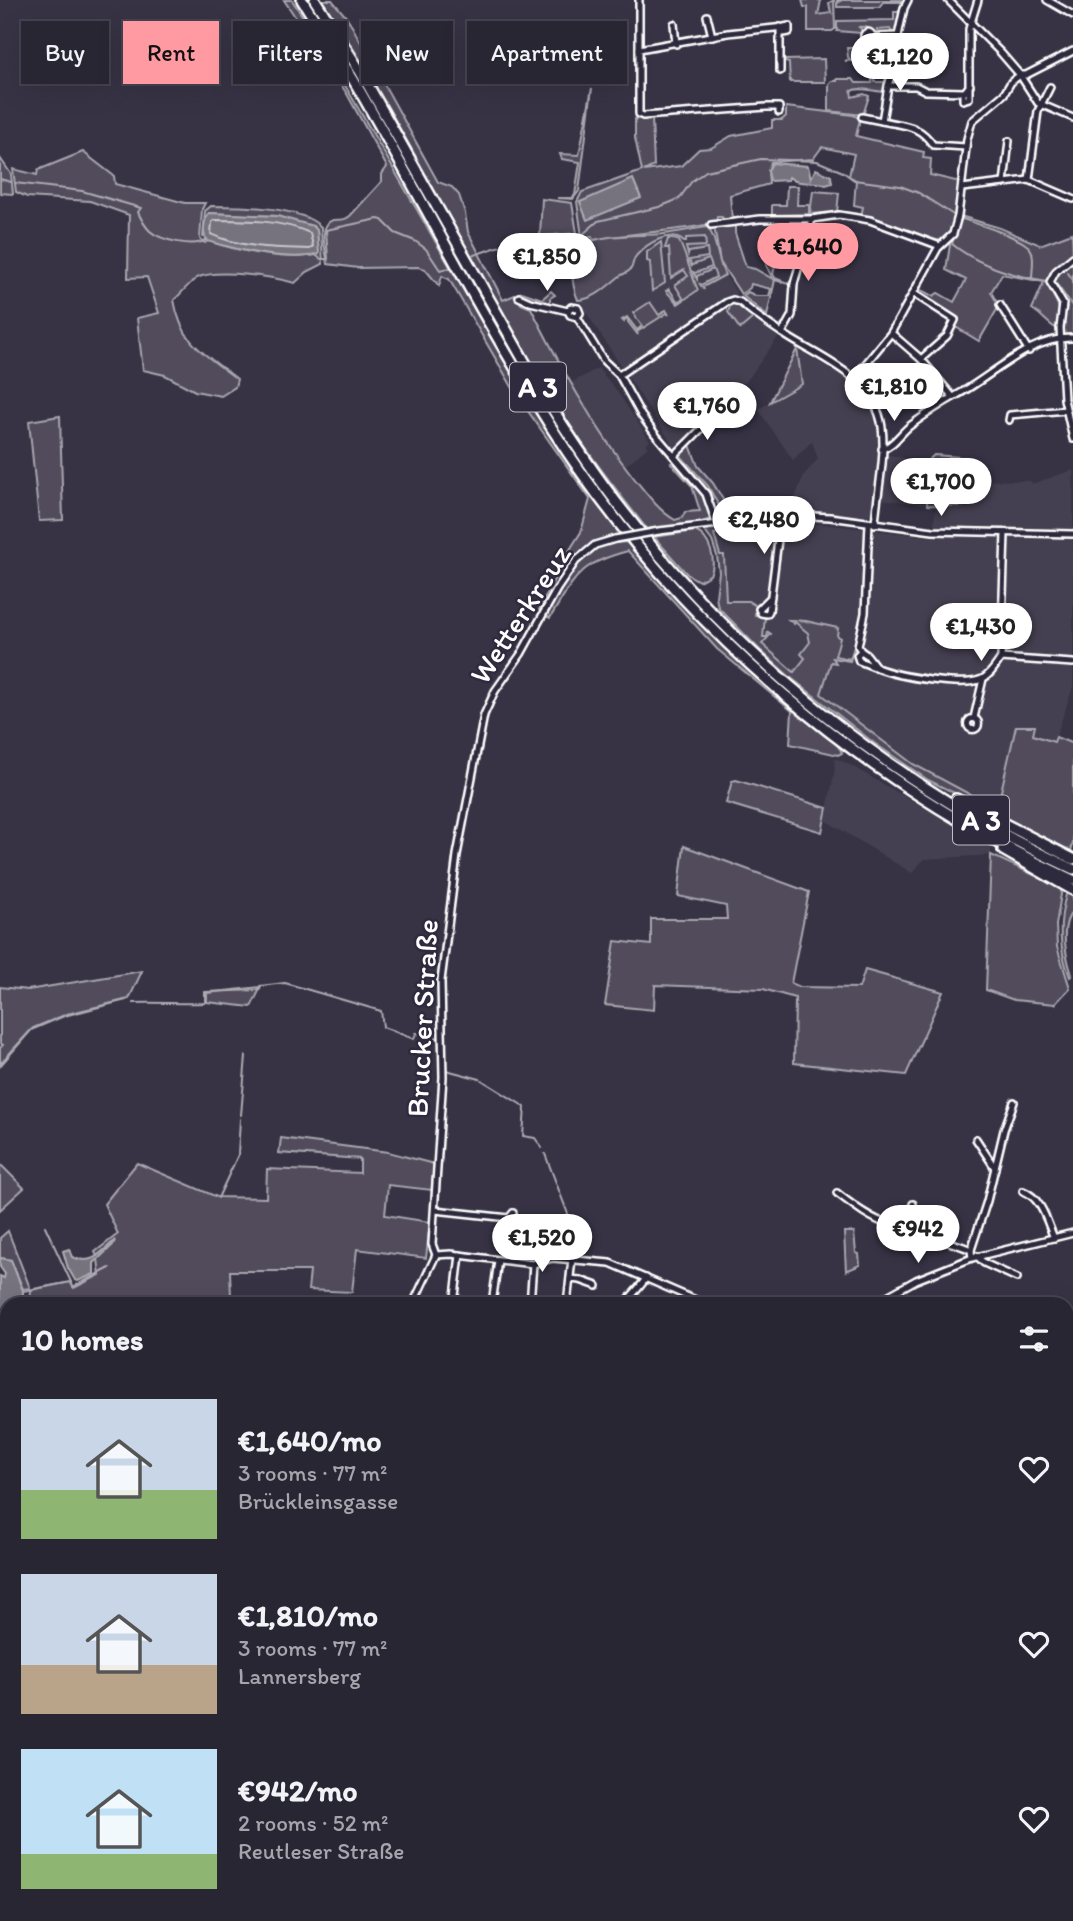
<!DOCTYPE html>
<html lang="en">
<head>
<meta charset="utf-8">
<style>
	body { margin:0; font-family:Itim,sans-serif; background:#312e3c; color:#f1f3f6; height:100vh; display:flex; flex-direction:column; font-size:26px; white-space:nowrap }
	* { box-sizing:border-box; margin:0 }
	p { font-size:23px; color:#a5a5ac }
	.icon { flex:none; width:38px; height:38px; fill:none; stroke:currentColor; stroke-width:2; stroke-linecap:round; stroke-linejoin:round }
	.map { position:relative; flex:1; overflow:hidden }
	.details { position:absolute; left:0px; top:1297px; width:1074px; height:625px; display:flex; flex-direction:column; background:#292634; border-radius:21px 21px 0 0; box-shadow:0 7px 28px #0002,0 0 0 2px #45434f }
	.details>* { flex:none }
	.top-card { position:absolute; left:21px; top:21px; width:700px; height:63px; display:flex; gap:14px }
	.price { position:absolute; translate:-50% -60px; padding:0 16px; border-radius:24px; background:#fff; color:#222; font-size:23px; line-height:46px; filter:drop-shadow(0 2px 4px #0008) }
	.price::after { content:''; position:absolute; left:50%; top:42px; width:21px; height:16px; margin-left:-10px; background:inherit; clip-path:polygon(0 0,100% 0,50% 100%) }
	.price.on { background:#ff9aa2; color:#111 }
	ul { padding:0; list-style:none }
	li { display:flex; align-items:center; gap:21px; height:175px; padding:0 21px }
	li span { display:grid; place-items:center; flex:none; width:196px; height:140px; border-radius:0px; color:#555 }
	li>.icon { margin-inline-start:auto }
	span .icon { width:84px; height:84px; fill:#fffc; stroke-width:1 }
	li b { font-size:30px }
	h2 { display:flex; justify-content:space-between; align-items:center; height:84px; padding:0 21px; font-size:30px }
	.pill { padding:0 24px; border-radius:0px; background:#292634; box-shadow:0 7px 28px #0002,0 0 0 2px #45434f; font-size:24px; line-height:63px }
	.pill.on { background:#ff9aa2; color:#111 }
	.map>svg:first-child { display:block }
	.built { fill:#444051 }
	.green { fill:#514c5c; stroke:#a8a6ae; stroke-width:2 }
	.water { fill:#76737f; stroke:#adabb2; stroke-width:2 }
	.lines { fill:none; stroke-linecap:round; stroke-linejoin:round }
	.shore { stroke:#c8c7cc; stroke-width:2 }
	.stream { stroke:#adabb2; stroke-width:2 }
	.minor-casing { stroke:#fff; stroke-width:10 }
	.highway-casing { stroke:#fff; stroke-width:14 }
	.minor { stroke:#2f2a3d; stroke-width:5 }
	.highway { stroke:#2f2a3d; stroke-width:9 }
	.minor-bridge-casing { stroke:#fff; stroke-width:10; stroke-linecap:butt }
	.minor-bridge { stroke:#2f2a3d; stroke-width:5 }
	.labels { text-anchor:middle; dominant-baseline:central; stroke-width:5; stroke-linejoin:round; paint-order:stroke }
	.shield { fill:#2f2a3d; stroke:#c1bfc5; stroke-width:2 }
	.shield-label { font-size:28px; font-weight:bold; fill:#fff }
	.street-label { font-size:30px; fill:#fff; stroke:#2f2a3d }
</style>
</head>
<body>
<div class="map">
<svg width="1073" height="1921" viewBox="0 0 1073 1921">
	<rect width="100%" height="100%" fill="#373345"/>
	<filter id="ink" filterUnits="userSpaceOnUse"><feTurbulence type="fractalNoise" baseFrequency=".0143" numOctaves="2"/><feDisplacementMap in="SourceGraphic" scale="14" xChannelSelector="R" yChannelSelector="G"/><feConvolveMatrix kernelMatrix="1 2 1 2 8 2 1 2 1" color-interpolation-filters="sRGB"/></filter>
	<g filter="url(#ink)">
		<g class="built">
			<path d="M705,227L712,232L721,269L736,292V304L778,337L746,382L676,450L578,300L572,270L575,257L587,244L615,237L663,234Z"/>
			<path d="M797,349L849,380L864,394L877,422L878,454L896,456L924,464L928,477L927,505L873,498L871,513L867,517L790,510L804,475L818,459L812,441L793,460L758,409L802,384Z"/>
			<path d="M598,368L616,390L650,441L646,444L648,447L625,466L600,431L571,383Z"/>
			<path d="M925,369L948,395L926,412L900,382L914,370L920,376Z"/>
			<path d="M1073,470V687L1054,742L1033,735L1035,726H1016L997,809L913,764L843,712L759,642L762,616L755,615L748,601H726L725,570H723L713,533L729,531L732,528L787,520L933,537L936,505L963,506L968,480L1031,481L1032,484Z"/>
			<path d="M834,759L841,760L991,846V855L924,859L912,873L825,820L835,769Z"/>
		</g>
		<g class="green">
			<path d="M284,0H292L324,49L523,393L585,489L620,534C567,549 573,575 541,611L539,610L564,559L581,532L590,499L518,397L449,279L442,276L439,286L425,269L418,267L358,268L328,264C326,252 317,225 333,220C341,219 344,221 350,216L382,181V174L387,167L347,94Z"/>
			<path d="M322,0H332L348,19L438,182L452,187L459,195L465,213L468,232L503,300L522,292L542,299L551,291L555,295L550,298V306L518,298L521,304L531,308C561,367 592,425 634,478C646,493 658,510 675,520L682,518L685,512L700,511L692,486L671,463L675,461L704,494L711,515L708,520L696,524L647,529C616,490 586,451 559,409C475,276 409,131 322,0Z"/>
			<path d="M802,0H821L818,15L831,13L829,3L834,0L835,29L832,31H808V7H804Z"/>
			<path d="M837,0H840L839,2L842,0H903L902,2H883L879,7H837Z"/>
			<path d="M901,8L897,30L893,34L890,29L877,30V34C872,29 865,26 858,27L861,28V33L837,31V21L894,20V12H898Z"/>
			<path d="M847,48H856V53L865,50V55L867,52L879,50V59L882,63H888L891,50L897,51H893V56L895,57L892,59L891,66H865L864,60L845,61L850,59L848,57Z"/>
			<path d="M824,59L825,82H790L789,63L785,62V60Z"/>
			<path d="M888,77L885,92C875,92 859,86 851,91L852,97L864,94L869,96L863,115L829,111V84L832,81H837V79H853L856,83H872V78H874L875,82H885Z"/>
			<path d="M592,88L579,191L573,199L557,198H572L575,195L580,162L562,159L560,154L579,155Z"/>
			<path d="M786,107L853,115L860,119L856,136L924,152L923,158L931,159L930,175L960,182L957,215L1000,228L1040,245L1072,233L1073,255L1056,269L1048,282C1052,301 1066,305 1056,328C1048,324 1042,315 1032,309L1044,282L1002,274L991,292L999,306L979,341L954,326L958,319L918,295L921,290L933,296L938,293L954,302L966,280L946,270L950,245L948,242L918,237L878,220L861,216L863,207L854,205L856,180L849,176L854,154L822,147L813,159L771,162L768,171L769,184L730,195L732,220L724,221L722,217H717L716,223C675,232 634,232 593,240L592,237H582L577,202L582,192L642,171L635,138V119L652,118L654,166L644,171L681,166L699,149L711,148L731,136L772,128V120H782L786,116Z"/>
			<path d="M83,152L114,176L115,184L185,203H205L202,209L200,239L205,243L208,241C239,251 288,262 319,254L317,230L277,216L209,213L206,217L203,238L205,211L211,206C239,206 301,206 321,227L323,264L307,272L295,283C274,277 216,268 197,278C190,282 181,294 174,300C182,345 204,353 237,379L235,387L221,396L195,391L165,375L143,370L137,318L159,313L147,277L128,278L129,215L90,201L27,197L16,192L13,169L37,175L38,170Z"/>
			<path d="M0,158L11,174L13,194L0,193Z"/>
			<path d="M787,186H798L797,205H809V214L772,215V205H786Z"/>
			<path d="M813,191L839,193L837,212L810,214Z"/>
			<path d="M542,199L572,203L577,233L540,236Z"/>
			<path d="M735,222V233L746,267L755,269L773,279L766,265L773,240L782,241L773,274L775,278L792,285L775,280L767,316L743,296L748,292L756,296H769L771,289L751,284L750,288L741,294L720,262L714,226Z"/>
			<path d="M707,227C717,237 717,261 725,275L703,287L704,290L699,283L701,285L716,277L713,269L697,276V279L693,272L695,273L712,267L709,259L692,265V267L689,260L708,257L707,249L689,252L688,255L686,247L706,246L705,237L686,238V242H684C670,229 647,243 636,256C632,260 634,266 630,270C627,273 623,274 620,276C607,286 596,299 578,300C571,283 567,254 586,244C606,233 641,236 663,234C678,232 693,229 707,227Z"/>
			<path d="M668,239C672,239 675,238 679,241C682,244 694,282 698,290L678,304L666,291L669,289L678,302L683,298L675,285L688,276L684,270L671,278L669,248H665Z"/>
			<path d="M661,242L665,283L652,291L650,262L647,261V252Z"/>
			<path d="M1073,259V337L1065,336L1063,333L1066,303L1051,283L1057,272Z"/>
			<path d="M476,285L542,399L690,593L887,765L885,767C775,685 676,593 594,481C549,420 511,353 474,287Z"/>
			<path d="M650,302L659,315L666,310L669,315L667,313L637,332L638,335L628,322V319H625L624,322L622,320L627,317L637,330L642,326L633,313Z"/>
			<path d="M731,304L739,305L753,318L740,329L728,312Z"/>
			<path d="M797,349L802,384L770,402Z"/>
			<path d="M60,416L63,520L39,521L29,421Z"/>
			<path d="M690,445L698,466L713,483L730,511L792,505L795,506V511L724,515L708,486L680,455Z"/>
			<path d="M934,455L972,458L963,506L927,505L928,477L924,464Z"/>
			<path d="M774,520L714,534L720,555H724L726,601H748L756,606L755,615L765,617L763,637H767L768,632L771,634L762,644L794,672L805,658L801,654L810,642L808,633L795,622L794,624L789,620L806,621L838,628L837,636L840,638L835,656L850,659L854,647L850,661L833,658L836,663L831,662L821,694L913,764L997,809L1016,726H1035L1033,735L1054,742L1056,737L1073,744V843L1071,851L928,780L874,743L790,677L759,649L718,607L716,597L719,572L717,556L712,541L704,530Z"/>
			<path d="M695,531C710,537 717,561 710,575L699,581L687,574L654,537Z"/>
			<path d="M627,542C676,600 729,654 787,703C800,714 838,739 842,753L838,755L790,744L792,711L717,649L628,551C578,564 576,576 550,618L546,616C554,594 578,555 600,546C608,542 619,543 627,542Z"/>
			<path d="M736,780L827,808L822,832L726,803L732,781Z"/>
			<path d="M684,846L809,892L791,983L800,987L859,988L865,970L943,992L906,1075L794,1063L795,998L763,989L655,985L654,1010L605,1005L615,941L651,945V919H727L726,906L678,896Z"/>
			<path d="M991,855L1062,888L1056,925L1057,947L1070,988L1055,1004L1014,1000L986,990Z"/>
			<path d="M1067,891L1073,894V911C1059,926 1066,957 1072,975L1070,977C1058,949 1058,921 1067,891Z"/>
			<path d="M142,971L129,999L67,1014L33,1028L0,1066V1048L3,1045L0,1043V987L28,990Z"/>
			<path d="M261,987L251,1007L207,1002V993Z"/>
			<path d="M281,1138L388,1152L434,1164L432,1190L388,1185L385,1215L430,1222L426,1258L357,1249L352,1292L308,1290L310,1271H230L231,1297L183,1301V1304H30L31,1290L70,1282L74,1288L100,1275L98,1259L114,1242L97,1256L95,1252L118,1234L104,1204L137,1163L217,1197L266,1198L267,1169L360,1173V1159L279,1153Z"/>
			<path d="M0,1164L24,1188L0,1210Z"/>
			<path d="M8,1231L30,1288L23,1289L11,1260L0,1258V1238Z"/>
			<path d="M844,1232H854L856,1253L859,1254L860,1265L846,1271Z"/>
			<path d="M558,1236L565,1244L564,1254L550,1252L534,1258L536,1243Z"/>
			<path d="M1072,1437L1073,1441V1594L1068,1593V1439Z"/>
			<path d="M0,1463L7,1466V1614L0,1607Z"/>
			<path d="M7,1901V1914L95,1915L91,1921H7L0,1912V1905Z"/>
			<path d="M1073,1909V1921H1001L1025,1915L1068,1914V1910Z"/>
		</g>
		<g class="water">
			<path d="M772,163L808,166L811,178L816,169L831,176L832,183L826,185C814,180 798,186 789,177L788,180L770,181L768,171Z"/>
			<path d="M633,179L641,198L587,220L580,202Z"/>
			<path d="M209,213L277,216L313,226L317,230L319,254C289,262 237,250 208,241C201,235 204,219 209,213Z"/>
			<path d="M115,1240L113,1245L94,1263V1274L78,1281L75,1280L68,1268L63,1251L69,1249L72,1257C92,1266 101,1253 115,1240Z"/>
			<path d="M0,1258L11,1260L23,1291V1304H7V1341L3,1343L0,1340V1276L4,1278L5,1274L0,1267Z"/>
			<path d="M0,1373L7,1377V1465L0,1461Z"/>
		</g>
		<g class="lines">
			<path class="shore" d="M215,220C247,220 281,220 310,233L313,246L310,249C277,248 241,248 211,234L212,222Z"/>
			<g class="stream">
				<path d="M0,179L11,182"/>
				<path d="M15,183L82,191L141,208L138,212C141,219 145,226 150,231C160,240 196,249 207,239"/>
				<path d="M960,218L952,244C978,265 1014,276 1047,281"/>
				<path d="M960,218C976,224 1024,237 1031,250C1035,256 1032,270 1032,278"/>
				<path d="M582,235L598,221L659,207L679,199L692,181L706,171L761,159L817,161L843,172L854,180L900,186L919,193L955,216"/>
				<path d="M314,254L321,259H328L326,230L378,219L382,220L395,233L415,241L426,249L440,270L450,268"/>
				<path d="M474,255L521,239H556L578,236"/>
				<path d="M1068,273L1073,280"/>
				<path d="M1052,283L1058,286L1073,307"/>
				<path d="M133,1003C157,1002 180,1004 205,1003V992L258,990L260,986L285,983L381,1011L383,1027L414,1039L416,1033L438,1038"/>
				<path d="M0,1064L31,1030L64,1016L126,1000"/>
				<path d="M445,1066L446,1070L480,1079L525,1107L523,1136L535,1138L542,1148"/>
				<path d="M241,1115L246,1056"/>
				<path d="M545,1154L568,1214L577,1245"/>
				<path d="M218,1198L238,1155L240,1119"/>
				<path d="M45,1226L71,1282"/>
				<path d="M23,1291L71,1282L73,1287L110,1268"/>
				<path d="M0,1371L7,1375"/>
				<path d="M1068,1581H1073"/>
				<path d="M0,1588L7,1600"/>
				<path d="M0,1887L7,1893"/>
				<path d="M26,1914L32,1921"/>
				<path d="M472,1914V1916L484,1914"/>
				<path d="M485,1914L488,1921"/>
				<path d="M655,1914L665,1921"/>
			</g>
			<defs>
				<g id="minor">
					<path d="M639,0V114L643,116L766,107H779V112"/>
					<path d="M908,0L904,8L898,36L900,45L888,86L882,121C904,126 919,124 933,145L966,147"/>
					<path d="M948,0L1001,53L1020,75L1038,103L1073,118"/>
					<path d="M1047,0L1073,15"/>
					<path d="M707,16L712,36"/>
					<path d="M674,24L676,44"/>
					<path d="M780,27V71"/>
					<circle cx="868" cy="36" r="4"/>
					<path d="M872,37L898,36"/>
					<path d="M639,49L728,33L784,27L789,26V32L784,33V27"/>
					<path d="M970,85L963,94V100L969,98V29L978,0"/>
					<path d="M888,86H916L926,91L964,92"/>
					<path d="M862,117L882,121"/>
					<path d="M1029,180L1038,111L1050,87"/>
					<path d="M1004,183L1009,141"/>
					<path d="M962,188L1029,180L1073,199"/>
					<path d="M711,225L760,219H812L839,215L870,220L940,246"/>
					<path d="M1073,257L1056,271L1050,282L1063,304L1060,328L1064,399L1073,439"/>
					<path d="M913,293L955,320L947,336L921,359"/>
					<path d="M519,297L530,302L568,311"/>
					<path d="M1000,305L1029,351"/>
					<path d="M577,317L570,315L568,311L571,307L578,308L580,313L577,317L604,361L619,375L641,415L655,434L706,494L716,523"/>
					<path d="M782,333L792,315L794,284L812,219"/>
					<path d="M891,333L921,359L953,397"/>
					<path d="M619,375L727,302L733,300L740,302C755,315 771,326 788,337C824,360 875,378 882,427C886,459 877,492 875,524"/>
					<path d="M854,378L891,333L938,248L953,234L958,216L967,139L972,121L1004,94L1011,82L1020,75H1026L1073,51"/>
					<path d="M1009,420L1010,415L1066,410"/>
					<path d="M882,449C894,446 901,432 911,425C926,414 941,404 957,395C992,376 1031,336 1073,338"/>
					<path d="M674,456L722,408"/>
					<path d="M659,531L796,515L830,517L933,531L1073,534"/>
					<path d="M771,597L759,609L761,613L767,614L769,611L781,516"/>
					<path d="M861,651L858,646L865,613L869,523"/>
					<path d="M861,651L867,655L877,668L859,661L857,655Z"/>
					<path d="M1001,658L1005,533"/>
					<path d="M877,668C897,676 963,688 982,679C991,675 996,665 1001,658L1073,663"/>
					<path d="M974,718L983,679"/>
					<circle cx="973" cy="724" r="5.5"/>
					<path d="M976,1139L995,1168"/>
					<path d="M1023,1191C1042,1198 1047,1222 1054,1238"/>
					<path d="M837,1193C854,1206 872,1220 893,1226C919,1235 946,1239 971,1250L972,1258"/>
					<path d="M435,1210L509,1218L513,1213"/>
					<path d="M909,1231L913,1204"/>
					<path d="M971,1250L987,1201L1004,1130L1014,1102"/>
					<path d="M436,1255L451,1254L533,1264L552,1258L610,1263L705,1304"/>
					<path d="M977,1256L984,1263L1017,1278"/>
					<path d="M570,1279L580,1280L597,1286"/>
					<path d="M413,1304L436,1255L432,1244L443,1077L441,981L457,855L484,715L495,691L521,654L557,589L576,561L595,545L615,539"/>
					<path d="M454,1304L460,1255"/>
					<path d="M492,1304L498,1260"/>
					<path d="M530,1304L533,1264"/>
					<path d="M567,1304L572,1259"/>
					<path d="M625,1304C632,1294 640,1288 646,1278"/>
					<path d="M873,1304L916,1280L972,1258L1073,1233"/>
					<path d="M0,1346L7,1355"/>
					<path d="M180,1914L197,1921"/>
					<path d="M418,1914L434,1921"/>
					<path d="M507,1914L510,1921"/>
					<path d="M602,1914L612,1921"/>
					<path d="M236,1921L237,1914"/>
					<path d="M338,1921L339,1914"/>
					<path d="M566,1921L569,1914"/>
				</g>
				<g id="highway">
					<path d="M302,0C320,29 340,57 357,86C423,200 482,318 553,430C677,625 864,784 1073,880"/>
					<path d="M315,0L360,71L540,389C566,431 593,473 624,512C742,663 899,789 1073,869"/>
					<path d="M956,799L1073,859"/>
					<path d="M1003,850L1073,890"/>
				</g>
			</defs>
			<use href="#minor" class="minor-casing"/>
			<use href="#highway" class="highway-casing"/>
			<use href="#minor" class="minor"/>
			<use href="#highway" class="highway"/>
			<defs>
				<path id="minor-bridge" d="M615,539L659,531"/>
			</defs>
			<use href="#minor-bridge" class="minor-bridge-casing"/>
			<use href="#minor-bridge" class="minor-bridge"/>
		</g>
	</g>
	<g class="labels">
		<g class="shield">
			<rect x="510" y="362.5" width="56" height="49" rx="5"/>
			<rect x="953" y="795.5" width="56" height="49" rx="5"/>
		</g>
		<g class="shield-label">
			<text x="538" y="387">A 3</text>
			<text x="981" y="820">A 3</text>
		</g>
		<g class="street-label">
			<text transform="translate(520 614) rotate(-57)">Wetterkreuz</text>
			<text transform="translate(422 1018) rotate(-87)">Brucker Straße</text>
		</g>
	</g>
</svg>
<b class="price" style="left:900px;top:93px">€1,120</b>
<b class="price on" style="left:808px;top:283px">€1,640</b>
<b class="price" style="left:547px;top:293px">€1,850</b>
<b class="price" style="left:894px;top:423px">€1,810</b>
<b class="price" style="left:707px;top:442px">€1,760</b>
<b class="price" style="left:941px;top:518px">€1,700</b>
<b class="price" style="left:764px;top:556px">€2,480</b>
<b class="price" style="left:981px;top:663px">€1,430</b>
<b class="price" style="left:918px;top:1265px">€942</b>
<b class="price" style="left:542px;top:1274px">€1,520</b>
<div class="top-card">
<a class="pill">Buy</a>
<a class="pill on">Rent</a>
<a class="pill">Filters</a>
<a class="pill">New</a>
<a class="pill">Apartment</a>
</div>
<section class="details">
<h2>10 homes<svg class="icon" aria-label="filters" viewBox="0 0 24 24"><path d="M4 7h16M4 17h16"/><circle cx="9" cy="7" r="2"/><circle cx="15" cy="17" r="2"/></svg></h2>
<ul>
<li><span style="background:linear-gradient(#c9d6e8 65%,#8fb573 0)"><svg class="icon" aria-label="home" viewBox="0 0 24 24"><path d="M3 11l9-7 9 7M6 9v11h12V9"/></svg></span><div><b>€1,640/mo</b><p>3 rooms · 77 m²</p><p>Brückleinsgasse</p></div><svg class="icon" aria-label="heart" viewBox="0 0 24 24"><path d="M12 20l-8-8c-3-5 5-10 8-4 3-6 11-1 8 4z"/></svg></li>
<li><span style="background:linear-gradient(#c9d6e8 65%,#b9a48a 0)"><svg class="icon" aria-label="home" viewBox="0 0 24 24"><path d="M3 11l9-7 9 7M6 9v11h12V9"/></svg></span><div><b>€1,810/mo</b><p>3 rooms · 77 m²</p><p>Lannersberg</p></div><svg class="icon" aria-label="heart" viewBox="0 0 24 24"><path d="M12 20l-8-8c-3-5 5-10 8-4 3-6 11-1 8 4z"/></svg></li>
<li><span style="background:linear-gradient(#bfe0f5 75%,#8fb573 0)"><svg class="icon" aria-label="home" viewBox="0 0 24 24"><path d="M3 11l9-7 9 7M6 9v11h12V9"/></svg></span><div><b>€942/mo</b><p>2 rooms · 52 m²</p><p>Reutleser Straße</p></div><svg class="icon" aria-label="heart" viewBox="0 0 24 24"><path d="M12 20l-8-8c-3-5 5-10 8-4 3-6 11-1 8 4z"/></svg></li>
</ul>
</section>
</div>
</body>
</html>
